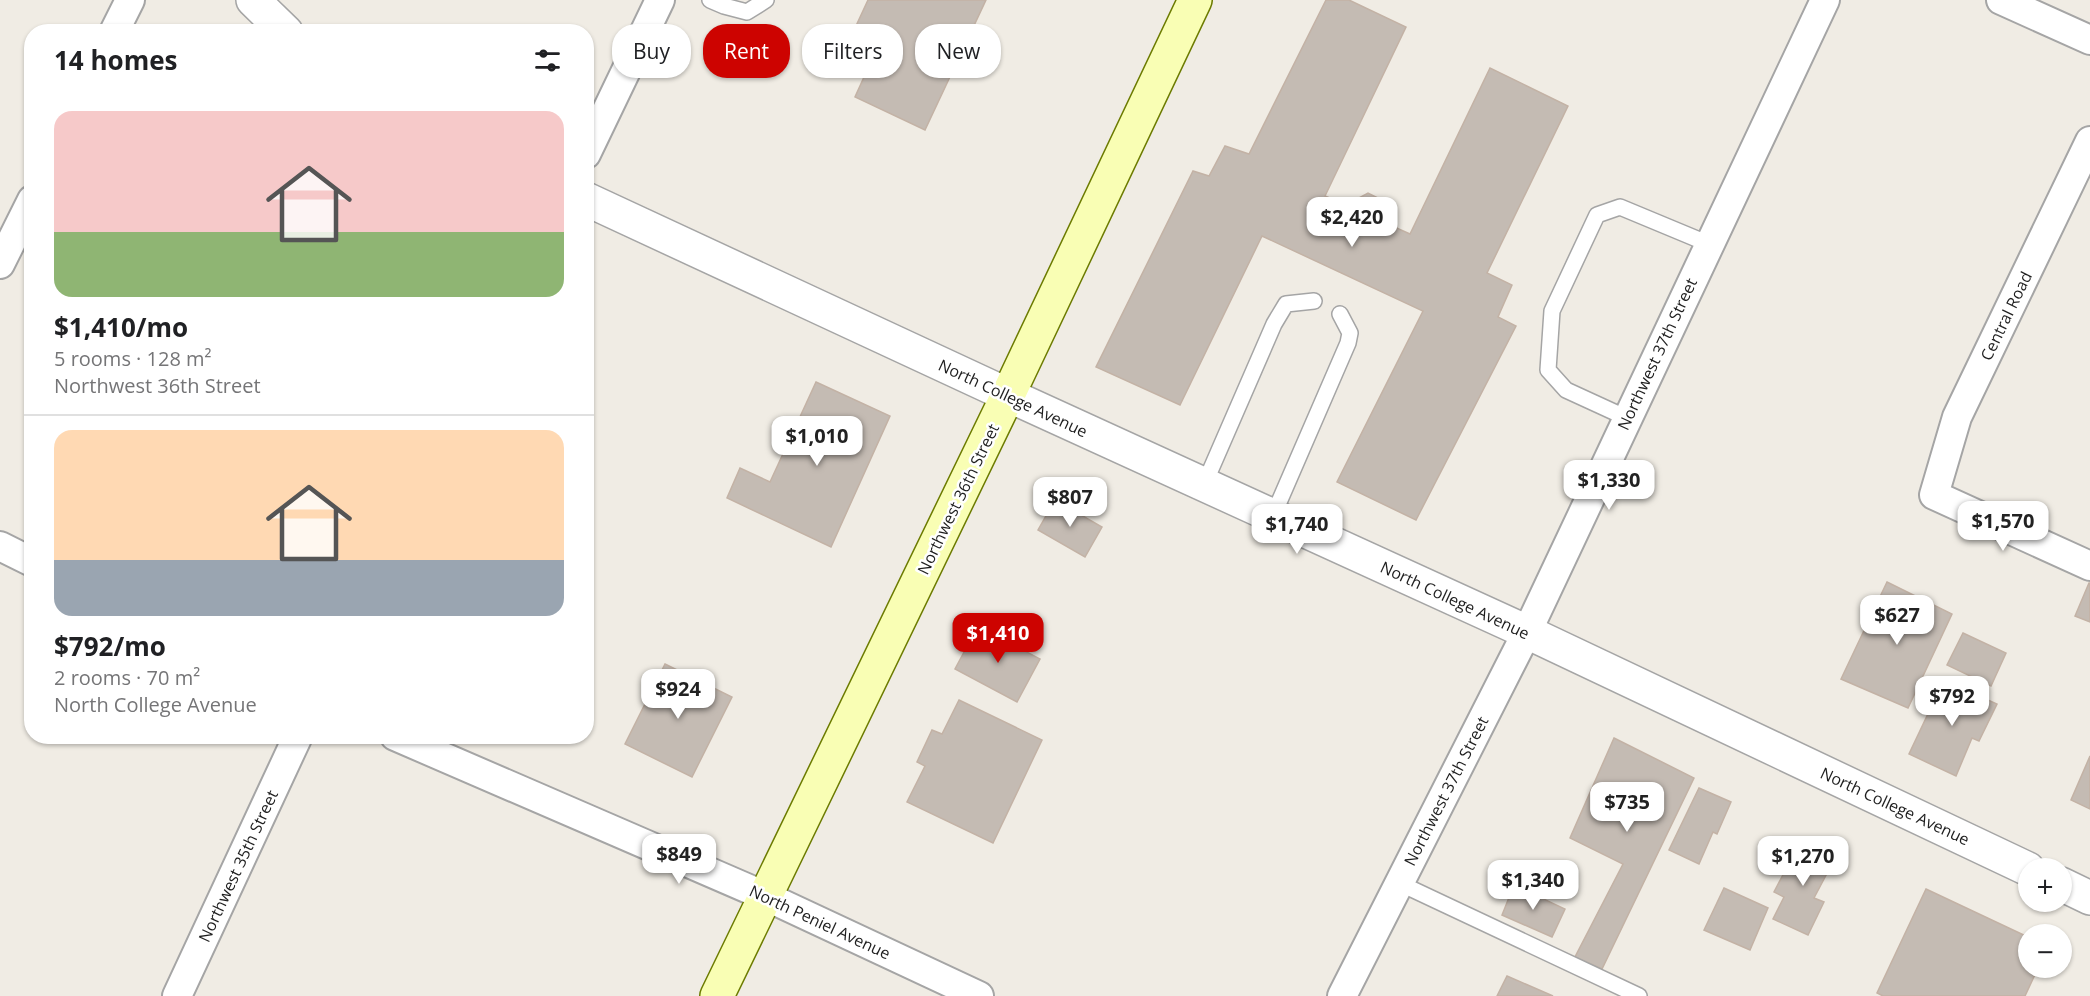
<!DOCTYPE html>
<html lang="en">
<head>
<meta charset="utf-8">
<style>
	body { margin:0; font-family:"Open Sans",sans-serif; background:#f6f6f6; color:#202124; height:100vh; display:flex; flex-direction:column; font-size:22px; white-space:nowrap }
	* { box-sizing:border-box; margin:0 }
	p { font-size:20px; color:#757577 }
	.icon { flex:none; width:33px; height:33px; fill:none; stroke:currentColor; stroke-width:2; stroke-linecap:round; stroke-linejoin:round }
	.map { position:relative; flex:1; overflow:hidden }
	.details { position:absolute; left:24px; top:24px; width:570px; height:720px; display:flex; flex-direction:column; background:#fff; border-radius:24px; box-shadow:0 2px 4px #0004 }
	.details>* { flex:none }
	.banner { position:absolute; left:612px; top:24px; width:570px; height:54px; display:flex; gap:12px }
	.tools { position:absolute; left:2018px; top:858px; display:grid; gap:12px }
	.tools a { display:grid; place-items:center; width:54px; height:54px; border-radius:50%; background:#fff; box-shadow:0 2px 4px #0004; font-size:30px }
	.price { position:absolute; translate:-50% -51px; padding:0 14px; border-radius:12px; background:#fff; color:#222; font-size:20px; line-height:39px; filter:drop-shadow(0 2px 3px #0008) }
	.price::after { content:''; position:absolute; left:50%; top:36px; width:18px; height:14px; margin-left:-9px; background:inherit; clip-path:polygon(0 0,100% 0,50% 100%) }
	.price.selected { background:#cd0300; color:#fff }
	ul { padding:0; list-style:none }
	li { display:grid; align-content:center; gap:12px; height:318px; padding:0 30px }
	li+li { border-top:2px solid #e0e0e0 }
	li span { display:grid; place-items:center; height:186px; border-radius:18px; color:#555 }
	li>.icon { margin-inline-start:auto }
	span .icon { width:108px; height:108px; fill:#fffc; stroke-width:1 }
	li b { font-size:26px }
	h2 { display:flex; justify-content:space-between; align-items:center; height:72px; padding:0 30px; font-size:26px }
	.chip { padding:0 21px; border-radius:24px; background:#fff; box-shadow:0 2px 4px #0004; font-size:21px; line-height:54px }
	.chip.selected { background:#cd0300; color:#fff }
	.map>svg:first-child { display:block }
	.building { fill:#c4bbb3; stroke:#c3b2a5; stroke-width:1.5 }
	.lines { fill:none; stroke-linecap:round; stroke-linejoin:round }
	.service-casing { stroke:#a5a5a5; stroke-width:18 }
	.minor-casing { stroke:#a5a5a5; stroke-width:32 }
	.tertiary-casing { stroke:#a5a5a5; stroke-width:36 }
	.secondary-casing { stroke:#6c7b00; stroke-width:36 }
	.service { stroke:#fff; stroke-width:15 }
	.minor { stroke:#fff; stroke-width:28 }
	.tertiary { stroke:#fff; stroke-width:33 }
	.secondary { stroke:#f9feb4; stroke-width:33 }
	.labels { text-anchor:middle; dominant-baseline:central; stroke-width:5; stroke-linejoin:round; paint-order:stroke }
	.street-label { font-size:16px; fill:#1e1e1e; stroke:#fff }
</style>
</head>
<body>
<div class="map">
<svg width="2090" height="996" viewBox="0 0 2090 996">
	<rect width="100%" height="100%" fill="#f0ece4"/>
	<g class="building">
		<path d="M868,0H986L925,130L855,97L869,66L843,54Z"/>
		<path d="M1326,0H1349L1406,27L1325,196L1346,205L1368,193L1384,201L1392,226L1410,234L1490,68L1568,106L1487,273L1512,285L1498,317L1516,326L1416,520L1337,482L1423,311L1262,236L1180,405L1096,367L1193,171L1209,176L1225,146L1249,154Z"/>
		<path d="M816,382L890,416L831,547L727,498L740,468L770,482Z"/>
		<path d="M1055,500L1102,527L1085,557L1038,530Z"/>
		<path d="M1887,582L1952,614L1908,708L1841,679Z"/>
		<path d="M2089,583H2090V622L2075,616Z"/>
		<path d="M978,626L1040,659L1017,702L955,669Z"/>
		<path d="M1963,633L2006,653L1991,686L1947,665Z"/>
		<path d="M665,664L732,697L692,777L625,744Z"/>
		<path d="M1944,680L1997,704L1979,741L1972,738L1956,776L1909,754Z"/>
		<path d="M959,700L1042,740L993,843L907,802L925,766L917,762L932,730L942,734Z"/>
		<path d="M1614,738L1694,778L1602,969L1575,957L1623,864L1570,838Z"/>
		<path d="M2090,756V809L2071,800Z"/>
		<path d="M1699,788L1731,802L1717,834L1713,832L1699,864L1669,850Z"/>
		<path d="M1809,839L1831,850L1827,858L1833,862L1814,898L1824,902L1808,935L1773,919L1784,897L1774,892L1799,844L1805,848Z"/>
		<path d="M1514,885L1565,909L1552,937L1502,915Z"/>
		<path d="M1724,888L1768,908L1750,950L1704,930Z"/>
		<path d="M1926,889L2028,937V968H2038L2025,996H1883L1877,993Z"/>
		<path d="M1507,976L1553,996H1497Z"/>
	</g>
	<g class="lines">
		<defs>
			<g id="service">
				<path d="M710,0L724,6L747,12L766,0"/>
				<path d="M1627,418L1566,390L1548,370L1552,311L1597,215L1620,207L1709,244"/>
				<path d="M1204,485L1274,324L1286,304L1314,301"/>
				<path d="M1273,516L1348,343L1350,333L1340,314"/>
				<path d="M1399,883L1639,996"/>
			</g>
			<g id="minor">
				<path d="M2001,0L2090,40"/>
				<path d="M114,32L130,0"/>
				<path d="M2090,141L1957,417L1934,495L2090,566"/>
				<path d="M586,154L660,0"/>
				<path d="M0,264L32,200"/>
				<path d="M0,546L32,562"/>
				<path d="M395,736L765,896L979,996"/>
				<path d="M177,996L298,736"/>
				<path d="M1342,996L1527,632L1825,0"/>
			</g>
			<g id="tertiary">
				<path d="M253,0L286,32"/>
				<path d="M586,199L1008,395L1527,632L2028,869"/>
				<path d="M2061,884L2090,898"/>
			</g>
			<path id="secondary" d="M717,996L1008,395L1195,0"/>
		</defs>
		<use href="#service" class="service-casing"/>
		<use href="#minor" class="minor-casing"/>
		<use href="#tertiary" class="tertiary-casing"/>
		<use href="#secondary" class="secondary-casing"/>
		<use href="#service" class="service"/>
		<use href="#minor" class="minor"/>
		<use href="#tertiary" class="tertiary"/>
		<use href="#secondary" class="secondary"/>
	</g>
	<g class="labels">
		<g class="street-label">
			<text transform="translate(2006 316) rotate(-64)">Central Road</text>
			<text transform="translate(1657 354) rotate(-65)">Northwest 37th Street</text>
			<text transform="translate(1013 398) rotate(25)">North College Avenue</text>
			<text transform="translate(958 499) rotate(-64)">Northwest 36th Street</text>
			<text transform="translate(1455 600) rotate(25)">North College Avenue</text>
			<text transform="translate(1446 791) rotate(-63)">Northwest 37th Street</text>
			<text transform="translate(1895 806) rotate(25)">North College Avenue</text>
			<text transform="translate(238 866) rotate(-65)">Northwest 35th Street</text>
			<text transform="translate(820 922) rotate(25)">North Peniel Avenue</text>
		</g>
	</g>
</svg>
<div class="tools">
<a>+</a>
<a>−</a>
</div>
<b class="price" style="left:1352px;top:248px">$2,420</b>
<b class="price" style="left:817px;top:467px">$1,010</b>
<b class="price" style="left:1609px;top:511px">$1,330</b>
<b class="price" style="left:1070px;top:528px">$807</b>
<b class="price" style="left:2003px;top:552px">$1,570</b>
<b class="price" style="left:1297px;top:555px">$1,740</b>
<b class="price" style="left:1897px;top:646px">$627</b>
<b class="price selected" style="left:998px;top:664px">$1,410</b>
<b class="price" style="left:678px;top:720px">$924</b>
<b class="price" style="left:1952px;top:727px">$792</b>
<b class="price" style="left:1627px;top:833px">$735</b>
<b class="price" style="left:679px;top:885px">$849</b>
<b class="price" style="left:1803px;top:887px">$1,270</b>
<b class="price" style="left:1533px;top:911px">$1,340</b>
<div class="banner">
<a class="chip">Buy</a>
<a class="chip selected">Rent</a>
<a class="chip">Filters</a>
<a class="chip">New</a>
</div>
<section class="details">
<h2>14 homes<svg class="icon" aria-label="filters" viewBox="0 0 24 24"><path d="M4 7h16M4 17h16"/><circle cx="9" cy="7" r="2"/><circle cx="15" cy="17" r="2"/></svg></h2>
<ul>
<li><span style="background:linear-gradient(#f6c9c9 65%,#8fb573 0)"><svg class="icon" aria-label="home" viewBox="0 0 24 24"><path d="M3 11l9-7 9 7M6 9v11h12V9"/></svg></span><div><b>$1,410/mo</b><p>5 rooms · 128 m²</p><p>Northwest 36th Street</p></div></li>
<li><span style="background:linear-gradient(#ffd9b3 70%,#9aa5b1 0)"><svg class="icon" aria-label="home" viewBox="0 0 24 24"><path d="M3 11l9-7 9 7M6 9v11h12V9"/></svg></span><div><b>$792/mo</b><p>2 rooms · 70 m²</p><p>North College Avenue</p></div></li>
</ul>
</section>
</div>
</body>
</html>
